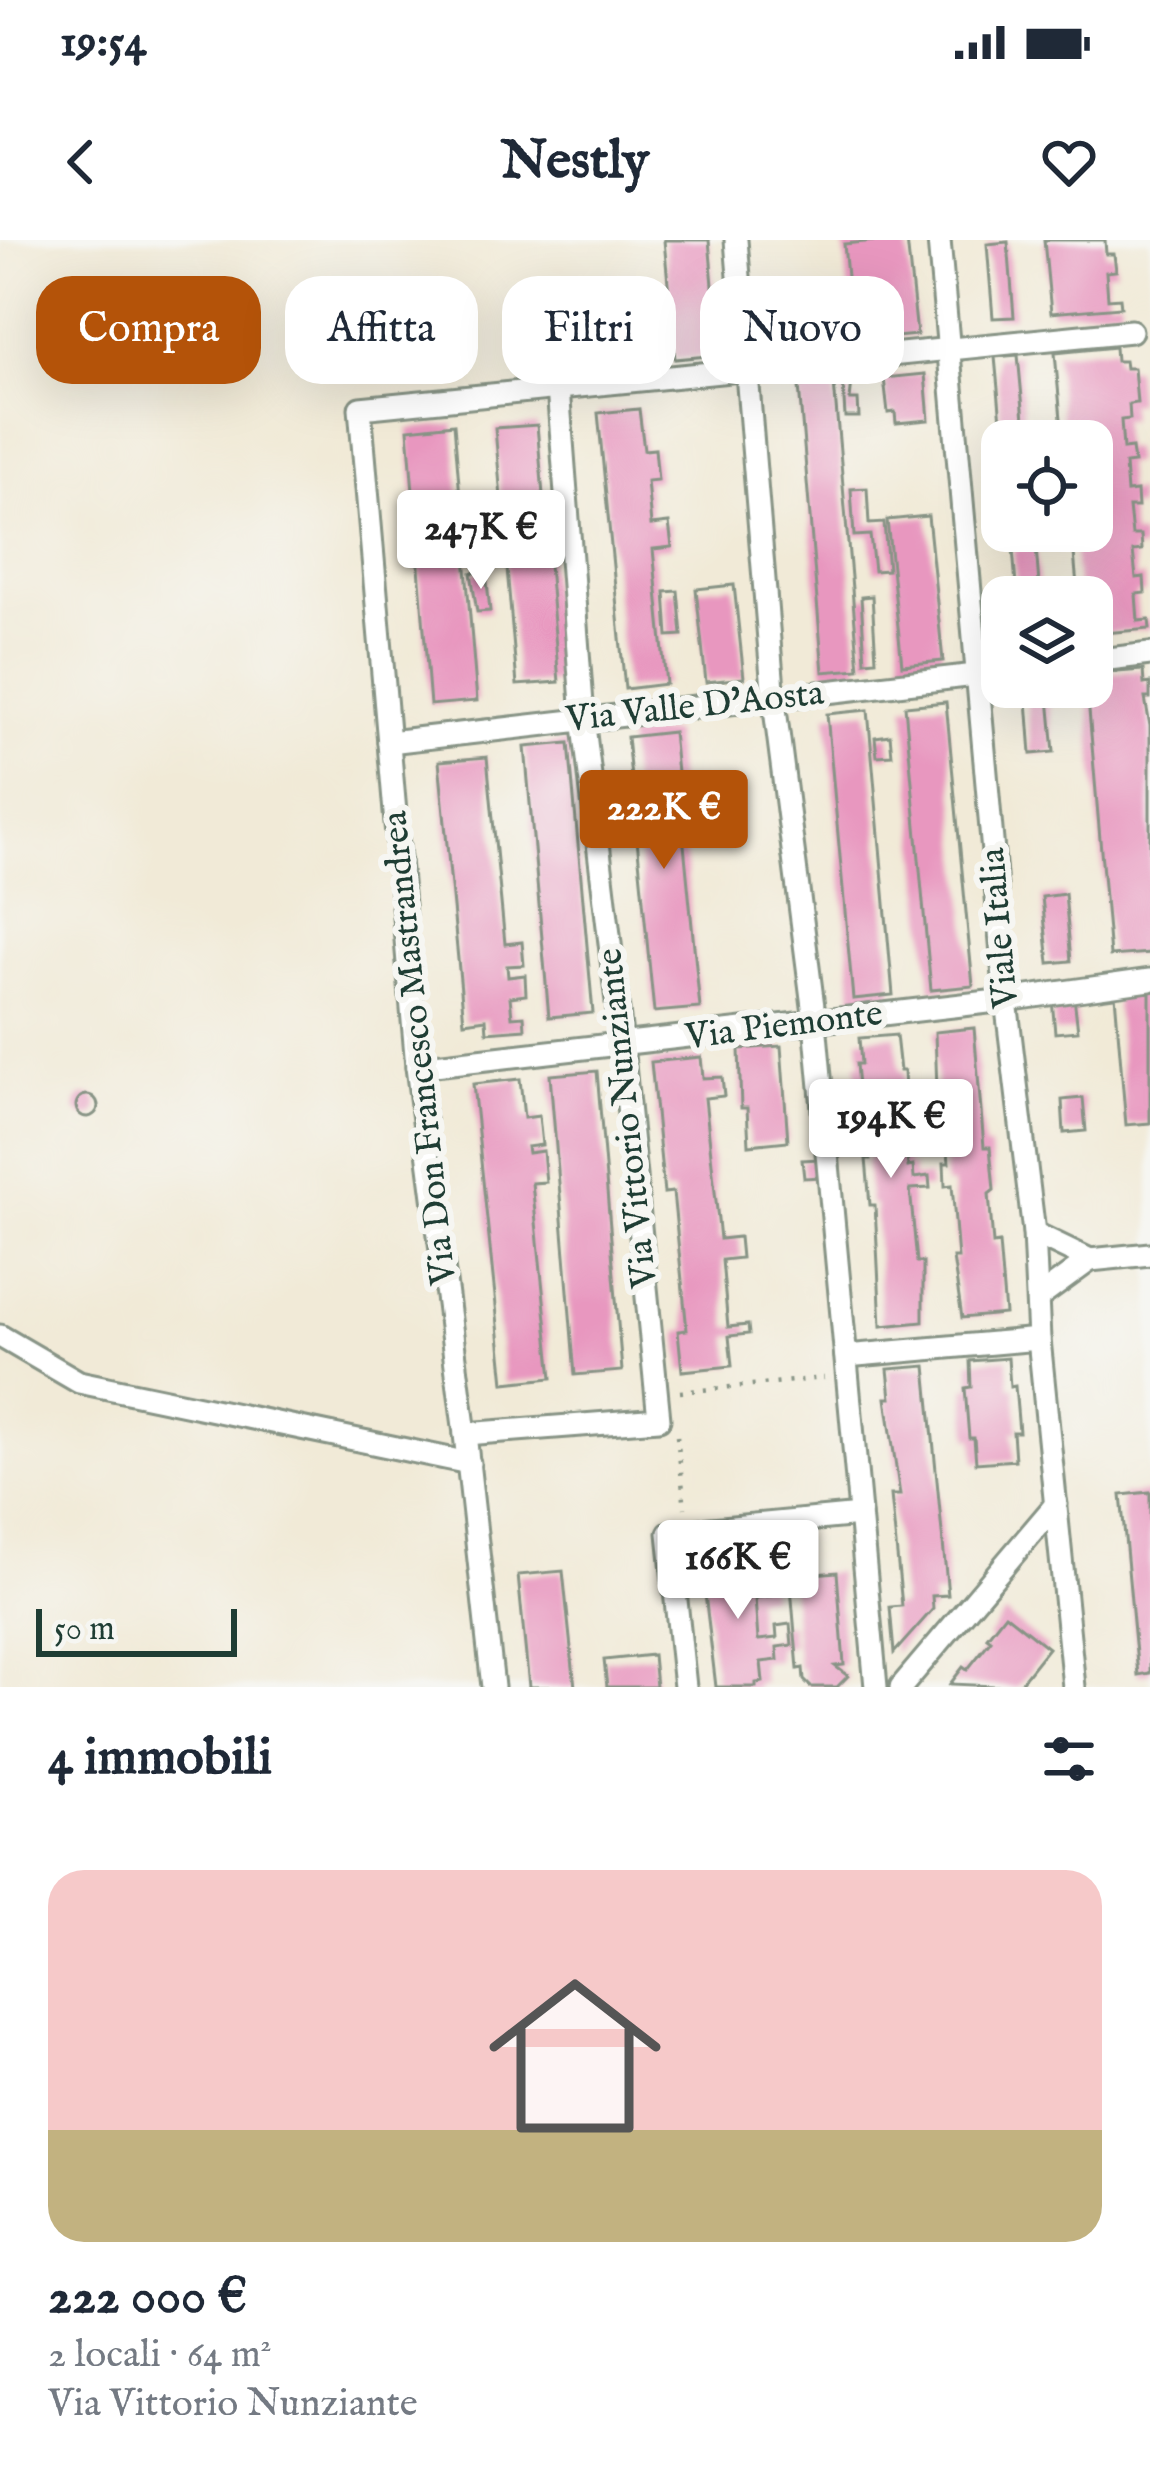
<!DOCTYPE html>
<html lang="it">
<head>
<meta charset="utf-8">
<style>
	body { margin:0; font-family:"IM FELL English",serif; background:#f6f6f7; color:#1f2937; height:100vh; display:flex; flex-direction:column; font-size:45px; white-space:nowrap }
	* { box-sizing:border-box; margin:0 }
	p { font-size:39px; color:#747a83 }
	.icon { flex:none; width:66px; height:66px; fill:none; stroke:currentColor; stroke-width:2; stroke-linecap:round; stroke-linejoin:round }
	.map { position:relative; height:1447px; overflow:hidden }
	.sheet { display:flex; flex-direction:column; background:#fff; flex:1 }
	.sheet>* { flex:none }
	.top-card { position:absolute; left:36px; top:36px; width:1080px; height:108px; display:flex; gap:24px }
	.controls { position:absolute; left:981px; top:180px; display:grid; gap:24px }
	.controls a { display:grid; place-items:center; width:132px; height:132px; border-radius:24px; background:#fff; box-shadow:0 12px 48px #0002; font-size:60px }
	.scale { position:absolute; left:36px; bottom:30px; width:201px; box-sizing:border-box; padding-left:12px; border:6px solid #1f3d34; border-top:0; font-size:33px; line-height:42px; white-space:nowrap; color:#1f3d34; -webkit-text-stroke:9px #f6f6f2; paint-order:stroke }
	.price { position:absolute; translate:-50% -102px; padding:0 27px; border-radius:12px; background:#fff; color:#222; font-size:39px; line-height:78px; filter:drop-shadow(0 3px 6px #0008) }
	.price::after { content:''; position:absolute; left:50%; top:72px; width:36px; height:27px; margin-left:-18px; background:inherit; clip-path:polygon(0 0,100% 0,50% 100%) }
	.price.current { background:#b45309; color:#fff }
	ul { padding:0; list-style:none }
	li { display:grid; align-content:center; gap:24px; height:636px; padding:0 48px }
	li+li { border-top:3px solid #e0e1e3 }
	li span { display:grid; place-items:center; height:372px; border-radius:36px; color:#555 }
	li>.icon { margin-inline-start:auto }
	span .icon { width:216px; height:216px; fill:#fffc; stroke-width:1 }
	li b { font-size:51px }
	h2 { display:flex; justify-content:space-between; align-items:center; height:144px; padding:0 48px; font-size:51px }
	.pill { padding:0 42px; border-radius:36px; background:#fff; box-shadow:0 12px 48px #0002; font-size:42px; line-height:108px }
	.pill.current { background:#b45309; color:#fff }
	.status { display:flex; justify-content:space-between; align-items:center; height:84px; padding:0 60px; background:#fff; direction:ltr }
	.status svg { height:33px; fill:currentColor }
	header { display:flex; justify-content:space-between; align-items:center; height:156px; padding:0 48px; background:#fff; font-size:54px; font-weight:700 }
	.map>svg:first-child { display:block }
	.building { fill:#e897bf }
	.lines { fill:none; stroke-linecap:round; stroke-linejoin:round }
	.street-casing { stroke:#889486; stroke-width:27 }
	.path { stroke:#889486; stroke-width:4.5; stroke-dasharray:3 9; stroke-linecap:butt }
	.street { stroke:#fff; stroke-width:21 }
	.labels { text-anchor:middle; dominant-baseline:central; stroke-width:12; stroke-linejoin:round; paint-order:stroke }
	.street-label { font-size:36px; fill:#1f3d34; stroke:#f6f6f2 }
</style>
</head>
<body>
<div class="status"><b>19:54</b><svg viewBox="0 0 49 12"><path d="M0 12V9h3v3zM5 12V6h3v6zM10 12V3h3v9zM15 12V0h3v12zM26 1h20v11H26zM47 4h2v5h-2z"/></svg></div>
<header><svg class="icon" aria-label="back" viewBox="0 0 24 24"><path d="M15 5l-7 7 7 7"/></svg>Nestly<svg class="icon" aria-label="heart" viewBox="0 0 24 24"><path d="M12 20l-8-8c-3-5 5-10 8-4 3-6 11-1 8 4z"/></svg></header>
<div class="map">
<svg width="1150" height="1447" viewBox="0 0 1150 1447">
	<rect width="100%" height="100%" fill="#f6f6f2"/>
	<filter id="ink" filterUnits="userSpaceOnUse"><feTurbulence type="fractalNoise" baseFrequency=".00833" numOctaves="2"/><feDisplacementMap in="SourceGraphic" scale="24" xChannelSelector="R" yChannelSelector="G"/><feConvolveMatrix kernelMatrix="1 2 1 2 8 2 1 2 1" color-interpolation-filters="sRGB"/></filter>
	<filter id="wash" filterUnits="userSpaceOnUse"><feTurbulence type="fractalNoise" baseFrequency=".004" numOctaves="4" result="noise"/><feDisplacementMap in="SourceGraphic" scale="48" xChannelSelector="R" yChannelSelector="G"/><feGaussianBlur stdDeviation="2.7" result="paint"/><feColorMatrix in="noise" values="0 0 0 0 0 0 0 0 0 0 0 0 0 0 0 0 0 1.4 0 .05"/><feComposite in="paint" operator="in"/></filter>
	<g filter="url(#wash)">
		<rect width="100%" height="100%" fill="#f1ead7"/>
		<g id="blocks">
			<g class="building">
				<path d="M664,0H709L717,91L736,89L738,107L718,109L719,115L675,119Z"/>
				<path d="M886,0H907L917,95L853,101L844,4Z"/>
				<path d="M1044,0H1105L1106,14H1114L1116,31L1106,32L1108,59L1120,58L1121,67L1051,73Z"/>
				<path d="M1008,2L1014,77L993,78L987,4Z"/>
				<path d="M1115,107L1116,121H1125L1126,128H1134L1137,163L1129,164L1130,179L1121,180L1123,209L1132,208L1134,223L1125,224L1127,252L1137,251L1138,267H1129L1132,295H1141L1142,310L1133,311L1136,338L1144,337L1145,353L1136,354L1138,381L1149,380L1150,389L1092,394V357H1078L1072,291H1092V201H1063L1055,113Z"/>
				<path d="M1018,115L1025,190L1002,192L995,117Z"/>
				<path d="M925,134L929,180L896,183L895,172L888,173L884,138Z"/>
				<path d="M852,141L850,160H858L859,177H845L843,142Z"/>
				<path d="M834,143L859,429L823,432L799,146Z"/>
				<path d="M639,169L644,210L655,209L658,240L647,241L651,285L669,283L672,307L653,309L666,444L625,449L598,173Z"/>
				<path d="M454,184L477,461L430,465L408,189Z"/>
				<path d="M537,185L559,442L517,445L495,188Z"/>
				<path d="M867,248L869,284L884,283L888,330L874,331L870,295L854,296L851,249Z"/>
				<path d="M928,276L943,421L902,425L887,280Z"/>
				<path d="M1036,307L1040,357H1017L1013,309Z"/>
				<path d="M486,332L490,371L477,372L471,333Z"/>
				<path d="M734,345L744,438L706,442L696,349Z"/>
				<path d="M678,351L682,395L668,396L665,352Z"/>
				<path d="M872,356L876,420L865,421L861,357Z"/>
				<path d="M1143,430L1144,444L1150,443V458H1145L1150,486V713L1110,716L1087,447H1092V434Z"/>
				<path d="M1026,447H1048L1054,512L1031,514Z"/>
				<path d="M946,462L973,746L931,750L905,466Z"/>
				<path d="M868,470L893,755L853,759L827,474Z"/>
				<path d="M673,492L700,768L654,772L627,497Z"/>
				<path d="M890,495L892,515L877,516L875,497Z"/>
				<path d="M569,503L593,773L549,777L525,507Z"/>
				<path d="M487,517L505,704L522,702L524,725L507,726L508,737L525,735L526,755L510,757L512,777L524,776L525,789L487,792L486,779L464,782L439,521Z"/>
				<path d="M1065,654L1071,721L1049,723L1042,657Z"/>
				<path d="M1150,752V883L1126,885L1115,755Z"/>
				<path d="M1074,757L1078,791L1055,793L1052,759Z"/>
				<path d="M974,788L984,907H990L994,950L989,954L993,1004L999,1003L1005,1074L962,1078L953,1018H958L952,945L945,946L944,923H949L943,850H937L935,792Z"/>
				<path d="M896,795L900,831H904L905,851L901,852L908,927L913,926L914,938L929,936L930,948L910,949L917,1022H923V1082L881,1086L875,965H870L866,919H870L866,868L860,869L856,824H861L859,798Z"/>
				<path d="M781,806L788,901L749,905L747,868H741L739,809Z"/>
				<path d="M701,817L703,838L722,837L724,856L705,858L720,999L739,997L741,1018L722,1020L728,1087L748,1085L749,1094L729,1096L732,1126L682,1131L678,1091L687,1090L673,952L664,953L651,822Z"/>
				<path d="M597,831L622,1131L575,1135L550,835Z"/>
				<path d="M520,839L524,878L539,876L542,905L527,907L528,913L543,911L546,942L532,943L552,1138L504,1143L473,844Z"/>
				<circle cx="87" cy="866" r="11"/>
				<path d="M1083,858L1086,891L1064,893L1062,860Z"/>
				<path d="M819,919L821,937L804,938L802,920Z"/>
				<path d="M1008,1118L1010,1147L1015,1146L1019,1192H1013L1015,1220L976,1223L974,1198H969L965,1148L971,1147L970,1121Z"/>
				<path d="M926,1126L948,1355L932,1356L933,1369L894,1413L890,1367L902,1366L891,1255H900L886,1158H891L888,1129Z"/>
				<path d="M1150,1252V1433L1138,1435L1121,1255Z"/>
				<path d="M751,1316L754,1342L770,1341L771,1356L755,1358L758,1400L777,1398L776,1386L790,1384L792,1405L777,1407L778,1420L761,1422L763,1442L756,1443V1447H716L701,1320Z"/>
				<path d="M563,1331L575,1447H529L518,1335Z"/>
				<path d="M837,1332L844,1425L835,1426L848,1436L837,1447H811L804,1440L803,1428L798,1429L790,1336Z"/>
				<path d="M1005,1374L1048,1408L1017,1447L950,1444L963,1427L967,1430L991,1400L987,1397Z"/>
				<path d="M653,1415L656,1447H607L604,1420Z"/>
			</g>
		</g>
	</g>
	<g filter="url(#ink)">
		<use href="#blocks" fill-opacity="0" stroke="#889486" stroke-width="3"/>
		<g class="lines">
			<defs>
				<g id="street">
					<path d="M736,0L774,461L815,782L876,1447"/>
					<path d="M939,0L1006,760L1034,993L1039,1099L1074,1447"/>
					<path d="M1092,421L1150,414"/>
					<path d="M389,502L1002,432"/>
					<path d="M417,827L1006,760L1150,740"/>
					<path d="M1034,993L1090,1020"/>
					<path d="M1090,1020L1150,1014"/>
					<path d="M1038,1058L1090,1020"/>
					<path d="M0,1096L79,1142L469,1223"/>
					<path d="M846,1116L1039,1099"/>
					<path d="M465,1194L659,1179L622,804L583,477L558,148"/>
					<path d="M493,1447L465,1194L417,827L360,168L1131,91"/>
					<path d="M685,1447L669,1293L860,1275"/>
					<path d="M901,1447L1056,1264"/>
				</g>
			</defs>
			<use href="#street" class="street-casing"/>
			<g class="path">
				<path d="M680,1152L824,1138"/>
				<path d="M677,1196L685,1268"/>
			</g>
			<use href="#street" class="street"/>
		</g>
	</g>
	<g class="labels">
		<g class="street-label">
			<text transform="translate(695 467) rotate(-6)">Via Valle D'Aosta</text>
			<text transform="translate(1000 688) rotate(-95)">Viale Italia</text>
			<text transform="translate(784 786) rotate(-7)">Via Piemonte</text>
			<text transform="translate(420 808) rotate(-96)">Via Don Francesco Mastrandrea</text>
			<text transform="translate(628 878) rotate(-96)">Via Vittorio Nunziante</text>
		</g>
	</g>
</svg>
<div class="controls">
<a><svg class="icon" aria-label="locate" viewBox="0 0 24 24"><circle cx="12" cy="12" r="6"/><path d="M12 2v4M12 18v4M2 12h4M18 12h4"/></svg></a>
<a><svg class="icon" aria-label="layers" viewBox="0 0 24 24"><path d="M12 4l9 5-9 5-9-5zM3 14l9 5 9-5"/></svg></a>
</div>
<div class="scale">50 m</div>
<b class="price" style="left:481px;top:352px">247K €</b>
<b class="price current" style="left:664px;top:632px">222K €</b>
<b class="price" style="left:891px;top:941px">194K €</b>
<b class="price" style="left:738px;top:1382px">166K €</b>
<div class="top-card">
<a class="pill current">Compra</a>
<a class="pill">Affitta</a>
<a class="pill">Filtri</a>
<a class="pill">Nuovo</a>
</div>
</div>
<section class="sheet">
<h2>4 immobili<svg class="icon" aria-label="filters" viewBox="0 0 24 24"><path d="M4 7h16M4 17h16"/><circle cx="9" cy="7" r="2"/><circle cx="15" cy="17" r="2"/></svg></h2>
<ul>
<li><span style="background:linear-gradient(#f6c9c9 70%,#c2b280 0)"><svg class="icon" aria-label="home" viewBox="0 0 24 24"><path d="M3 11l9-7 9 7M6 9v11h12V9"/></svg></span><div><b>222 000 €</b><p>2 locali · 64 m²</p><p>Via Vittorio Nunziante</p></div></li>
</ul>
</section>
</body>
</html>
